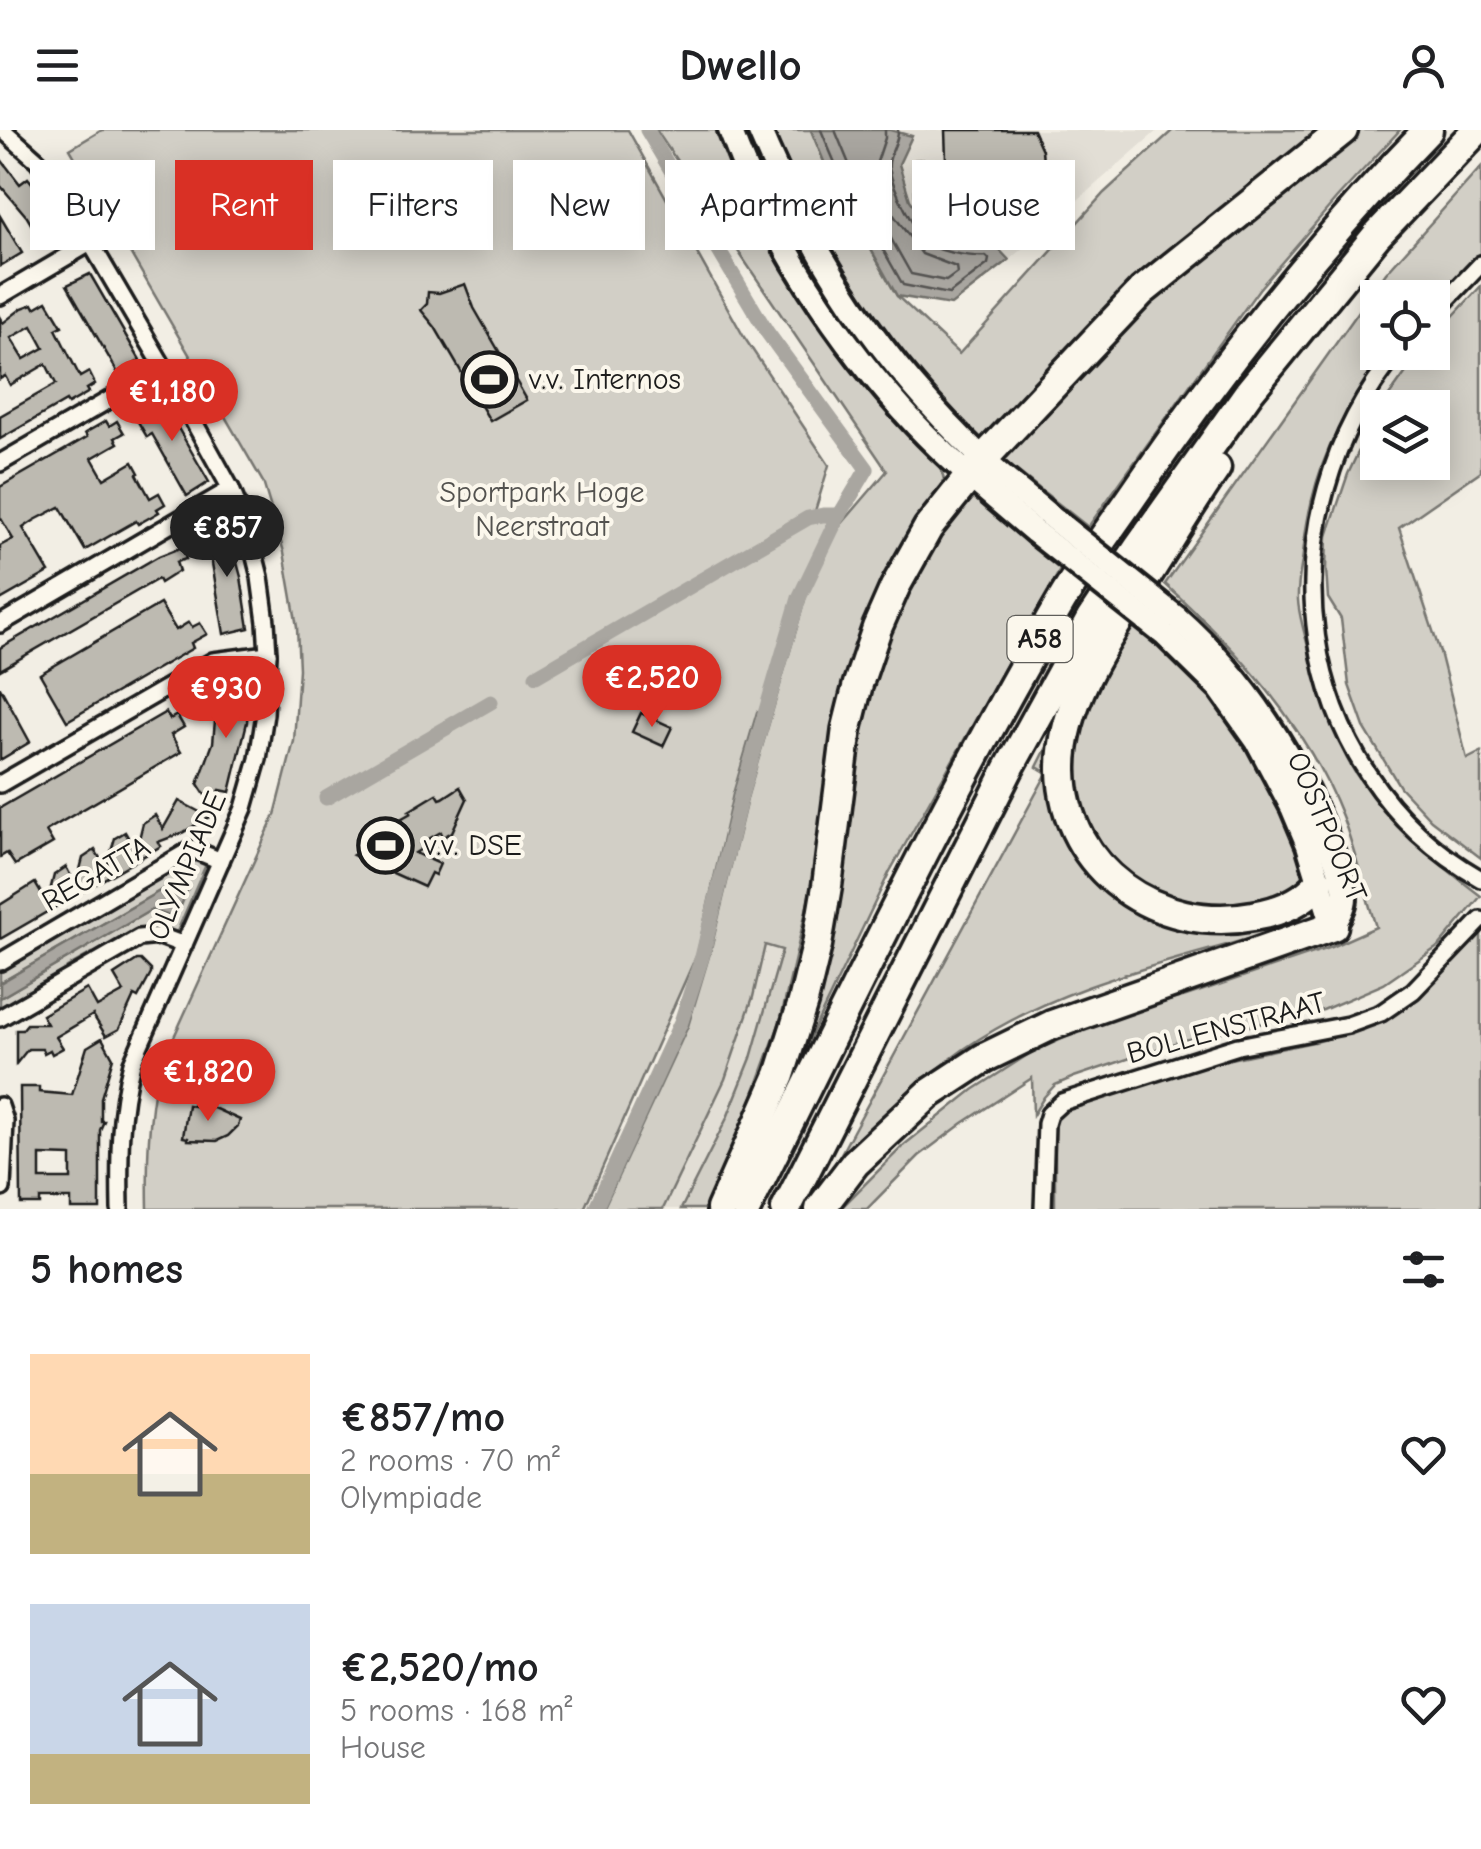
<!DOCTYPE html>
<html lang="en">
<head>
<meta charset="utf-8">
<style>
	body { margin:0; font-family:"Comic Neue",sans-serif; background:#f6f6f6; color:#202124; height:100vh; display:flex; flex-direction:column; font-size:38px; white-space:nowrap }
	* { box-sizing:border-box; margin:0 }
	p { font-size:32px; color:#757577 }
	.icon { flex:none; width:55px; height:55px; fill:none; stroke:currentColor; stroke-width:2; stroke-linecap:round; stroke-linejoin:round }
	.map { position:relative; height:1079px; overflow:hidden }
	.side { display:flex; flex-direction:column; background:#fff; flex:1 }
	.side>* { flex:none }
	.banner { position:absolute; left:30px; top:30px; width:1422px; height:90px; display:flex; gap:20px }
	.fabs { position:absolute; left:1360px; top:150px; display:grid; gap:20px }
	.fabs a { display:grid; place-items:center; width:90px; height:90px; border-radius:0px; background:#fff; box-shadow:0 5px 25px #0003; font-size:50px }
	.price { position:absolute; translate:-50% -85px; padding:0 22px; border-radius:35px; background:#d93025; color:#fff; font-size:32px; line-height:65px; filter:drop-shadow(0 2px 5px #0008) }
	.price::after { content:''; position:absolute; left:50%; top:60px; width:30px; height:22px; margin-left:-15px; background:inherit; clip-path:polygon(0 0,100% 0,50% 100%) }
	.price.on { background:#222; color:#fff }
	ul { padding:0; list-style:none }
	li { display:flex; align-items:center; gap:30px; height:250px; padding:0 30px }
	li span { display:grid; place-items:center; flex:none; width:280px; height:200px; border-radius:0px; color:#555 }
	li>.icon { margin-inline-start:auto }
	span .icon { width:120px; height:120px; fill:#fffc; stroke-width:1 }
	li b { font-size:42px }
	h2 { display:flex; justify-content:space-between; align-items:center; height:120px; padding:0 30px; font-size:42px }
	.pill { padding:0 35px; border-radius:0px; background:#fff; box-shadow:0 5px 25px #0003; font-size:35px; line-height:90px }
	.pill.on { background:#d93025; color:#fff }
	header { display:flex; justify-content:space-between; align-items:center; height:130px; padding:0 30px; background:#fff; font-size:45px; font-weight:700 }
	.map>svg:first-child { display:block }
	.built { fill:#e2ded5 }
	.green { fill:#d2cfc6; stroke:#777671; stroke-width:2.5 }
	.water { fill:#a9a6a0; stroke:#716f6b; stroke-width:2.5 }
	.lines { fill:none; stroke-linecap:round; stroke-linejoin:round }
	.shore { stroke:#545351; stroke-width:2.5 }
	.canal { stroke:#a9a6a0; stroke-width:15 }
	.building { fill:#bdbab1; stroke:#1c1c1c; stroke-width:2.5; fill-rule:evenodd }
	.street-casing { stroke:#1c1c1c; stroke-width:22 }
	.secondary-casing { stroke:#1c1c1c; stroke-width:30 }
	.highway-casing { stroke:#1c1c1c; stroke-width:35 }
	.street { stroke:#fbf7ec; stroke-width:15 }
	.secondary { stroke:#fbf7ec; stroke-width:22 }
	.highway { stroke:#fbf7ec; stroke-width:28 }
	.secondary-bridge-casing { stroke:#1c1c1c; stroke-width:30; stroke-linecap:butt }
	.secondary-bridge { stroke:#fbf7ec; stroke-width:22 }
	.labels { text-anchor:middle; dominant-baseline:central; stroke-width:8; stroke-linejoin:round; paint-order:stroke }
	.shield { fill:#fbf7ec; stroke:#5f5e5a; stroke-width:2.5 }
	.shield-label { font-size:28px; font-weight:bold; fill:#1c1c1c }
	.poi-label { font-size:30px; fill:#1c1c1c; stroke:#fbf7ec; text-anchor:start }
	.park-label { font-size:30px; fill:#53524f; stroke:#fbf7ec }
	.street-label { font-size:30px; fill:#1c1c1c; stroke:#fbf7ec }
</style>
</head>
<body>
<header><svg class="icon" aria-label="menu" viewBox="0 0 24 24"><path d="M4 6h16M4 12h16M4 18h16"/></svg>Dwello<svg class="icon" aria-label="person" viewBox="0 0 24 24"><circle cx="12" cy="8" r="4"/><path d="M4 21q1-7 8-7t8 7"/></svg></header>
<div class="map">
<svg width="1481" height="1079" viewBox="0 0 1481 1079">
	<rect width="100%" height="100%" fill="#f2eee4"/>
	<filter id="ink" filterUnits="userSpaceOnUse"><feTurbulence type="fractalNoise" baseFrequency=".01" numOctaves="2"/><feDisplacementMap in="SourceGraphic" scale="20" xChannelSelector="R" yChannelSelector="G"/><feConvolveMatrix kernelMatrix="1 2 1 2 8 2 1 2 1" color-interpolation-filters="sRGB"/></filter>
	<g filter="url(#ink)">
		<g class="built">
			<path d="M841,0H1158L1009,130L951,175Z"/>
			<path d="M765,814L782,819L751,928L727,988L681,1079H663L725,949L753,867Z"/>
		</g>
		<g class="green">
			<path d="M102,0H628L744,207L829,335L812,391L826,389L832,392L833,396L802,453L763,584L757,582L733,664L697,824L584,1079H148C147,1033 148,987 158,942L275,685L294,611L299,539L297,497L284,422L263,352L70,19Z"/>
			<path d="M656,0H723L901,289L941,338L944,350L840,594L808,772L780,892L724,1046L708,1079H681L727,988L751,928L782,820L765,815L753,867L725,949L663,1079H603L688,896L710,823L748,665L809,456L840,396L887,341Z"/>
			<path d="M767,0H811L829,44L897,166L959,224L1104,63L1173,0H1324L1195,99L1148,139L998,304L980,309L951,284L854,169Z"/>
			<path d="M1358,0H1400L1337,68L1259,159L1088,397L997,325L1151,161Z"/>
			<path d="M1481,37V123L1433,171L1432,168H1378V222L1387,223C1338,290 1311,340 1303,424C1301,439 1297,455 1298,470C1299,493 1314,535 1321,559C1330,587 1339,618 1356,644C1389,692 1434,731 1481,766L1439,816L1384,854L1323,880L1184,910L1074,947L1055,955L1044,967L1033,985L1032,948L963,993L919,1026L867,1079H840L904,1015L973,960L1032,922L1117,885L1186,866L1331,817L1376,797C1364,760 1356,722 1342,686C1306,594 1237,519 1165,454L1386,143Z"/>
			<path d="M1481,156V341L1399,398L1440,522L1467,629L1481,622V728L1431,690L1400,657L1364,597L1349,555L1341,489L1328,468L1326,439L1327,406L1348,344L1377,282L1378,332H1432V278L1381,277L1420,223L1432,222L1433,208Z"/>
			<path d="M971,356L1065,431L889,743L755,1022L848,633L900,463Z"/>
			<path d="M1136,488L1203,551L1258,626L1310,740C1303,758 1285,765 1268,769C1240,776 1211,779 1184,771C1124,754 1077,700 1077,636C1076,580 1113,536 1136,488Z"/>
			<path d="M1068,575L1056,636L1111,755L1260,792L1266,804C1164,833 1053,857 964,919C918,952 878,992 837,1031L1047,643L1037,637Z"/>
			<path d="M189,726L207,732L176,804L96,828L92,823L67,837L69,843L0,883V868L151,780L175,788L184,747L0,853V836L44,810L48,814L73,800L71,795L139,757L141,760L168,745L165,739Z"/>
			<path d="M1481,798V1079H1055V991L1066,981L1086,971L1201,935L1323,910L1365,899L1392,881Z"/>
		</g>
		<g class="water">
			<path d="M811,0H890L912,6L899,34L910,70L937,107L974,117L994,114L1009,130L951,175L897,166L829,44Z"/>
			<path d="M184,747L189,756L176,788L151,780L0,868V853Z"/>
		</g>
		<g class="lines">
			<g class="shore">
				<path d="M821,0L838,40L903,155L949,164L988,134L989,129L986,126C973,127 942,123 931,115C914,103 893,58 889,38C887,24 899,14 898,0"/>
				<path d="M835,0L849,34L911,144L946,151L957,143L956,137L922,124L890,80L876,35L885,8V0"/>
			</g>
			<g class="canal">
				<path d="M536,546L808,388L823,385H840"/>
				<path d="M326,668L491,572"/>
				<path d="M595,1079L681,892L702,827L742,662L799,468L836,391L867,339L767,202L647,0"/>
			</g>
		</g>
		<g class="building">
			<path d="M945,0H1033L1042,20L1044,43L1039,64L1028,82L1008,84L1007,45H986V99L972,100V109L961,107L954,105V102L930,86L915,65V30L946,29Z"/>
			<path d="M0,28L20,54L28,48L41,64L34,71L47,86L54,83L64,101L56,106L57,108L44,116L27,87L0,55Z"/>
			<path d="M0,86L22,123L0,136Z"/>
			<path d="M90,144L140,230L119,245L67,155Z"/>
			<path d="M465,154L474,178L527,270L490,291L435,197L421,180L427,174L428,162L439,163Z"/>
			<path d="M47,171L62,196L56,199L80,247L89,242L95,254L87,259L89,262L68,274L66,271L0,309V286L56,254L46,234L10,255L5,246L0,249V188L3,193L22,178L33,174L35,178ZM32,196L44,218L24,229L11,208Z"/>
			<path d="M159,265L209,352L187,366L152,304L147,307L137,290L143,287L136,275Z"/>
			<path d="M106,291L109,296L117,291L124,303L115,308L118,313L92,328L104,349L133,332L139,343L137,344L150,368L159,363L165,374L157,379L159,382L147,389L138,394L136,391L85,420L60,377L35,390L23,398L49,442L0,470V416L13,409L0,387V357L87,307L85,303Z"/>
			<path d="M227,396L241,447L249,498L224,504L212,433L202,402Z"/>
			<path d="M182,417L186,429L176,432L179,441L160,453L158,449L0,540V518L159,426Z"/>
			<path d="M160,474L176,500L189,492L192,497L200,493L207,504L191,513L193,518L67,591L40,544Z"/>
			<path d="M218,556L240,558V560L249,561L247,592L230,662L220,660L215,668L205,665L198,654L213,613Z"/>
			<path d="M0,557L30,612L0,630Z"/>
			<path d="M166,582L170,589L177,585L184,597L171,605L181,622L46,701L53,713L15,735L7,723L0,727V678Z"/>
			<path d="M641,583L672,597L663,616L632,602Z"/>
			<path d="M460,657L467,669L452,702L443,707L441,702L420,714L423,718L415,723L440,734L435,745L431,743L424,757L353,725L375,712L377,708L374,704L411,683L409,681L437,664L440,669L443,668Z"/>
			<path d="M179,671L209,687L182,703L158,712L161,716L0,809V775L35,753L47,773L54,745L66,737L76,755L83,728L95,720L106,738L115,708L125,702L136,721L143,693L155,685L163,699Z"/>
			<path d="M137,830H141L151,840V844L138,868L134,866L119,899L106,906L93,885L56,907L63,918L52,924L50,920L44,923L42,919H28L16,934V900H22L27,894H47L42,885L87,859L97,877L124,862L114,845Z"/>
			<path d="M102,908L113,928L101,968V991H104L100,1000V1079H71V1069H40V1074H21L20,957H39V962L72,965L87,917ZM40,1025L71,1026V1049H40Z"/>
			<path d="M194,973L207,975L240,990L238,996L228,1006L217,1011L188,1010V1008L183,1007L188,975L194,976Z"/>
		</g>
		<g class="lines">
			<defs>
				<g id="street">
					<path d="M3,0L38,31L62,64L164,238L231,359L249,403L260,447L266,492L268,524L265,584L258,629L244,678L132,933C119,981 119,1029 120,1079"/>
					<path d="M0,166L90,113"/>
					<path d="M1432,185L1481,134"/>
					<path d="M1398,222C1261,386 1290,641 1481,749"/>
					<path d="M0,333L164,238"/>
					<path d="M0,494L231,359"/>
					<path d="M0,654L213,531L268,524"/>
					<path d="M0,832L192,719L221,731"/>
					<path d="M0,888L139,808L160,806L184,815"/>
					<path d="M0,976L5,991L2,1058L0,1052"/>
					<path d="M1043,1079L1046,994L1049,984L1062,972L1238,916L1348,895L1381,883L1413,861L1481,790"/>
				</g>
				<g id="secondary">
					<path d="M730,0C768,105 839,213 916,295C952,333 994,367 1035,402"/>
					<path d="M759,0C813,128 881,232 982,328C1002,348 1025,365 1046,383"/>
					<path d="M1176,487C1245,548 1298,629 1330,716C1336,732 1345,750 1345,768C1345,777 1338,788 1333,796"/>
					<path d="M1165,505L1220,559L1257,611L1292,677L1308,715L1333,796"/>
				</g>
				<g id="highway">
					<path d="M1216,338C1193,371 1172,406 1150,441C1114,498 1061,569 1062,640C1064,740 1159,804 1253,786C1278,782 1302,773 1319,753"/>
					<path d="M721,1079L780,945L803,872L817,815L827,756L847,598L858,554L877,498L895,457L928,398L985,327L1142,161L1343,0"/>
					<path d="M746,1079C848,875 946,667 1062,470C1083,435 1107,403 1130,370C1219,239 1318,113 1428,0"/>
					<path d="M786,1079L1008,640L1091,489L1139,417L1249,262L1377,105L1477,0"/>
					<path d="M820,1079L855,1033L929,964L984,928L1052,895L1333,796"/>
				</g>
			</defs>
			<use href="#street" class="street-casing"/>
			<use href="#secondary" class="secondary-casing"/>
			<use href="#highway" class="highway-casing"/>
			<use href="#street" class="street"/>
			<use href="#secondary" class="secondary"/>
			<use href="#highway" class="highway"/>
			<defs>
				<g id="secondary-bridge">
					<path d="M1046,383L1176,487"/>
					<path d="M1035,402L1165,505"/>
				</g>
			</defs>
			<use href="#secondary-bridge" class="secondary-bridge-casing"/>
			<use href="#secondary-bridge" class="secondary-bridge"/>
		</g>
	</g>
	<defs>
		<symbol id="stadium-ring" viewBox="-11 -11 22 22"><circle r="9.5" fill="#fbf7ec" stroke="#1c1c1c" stroke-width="1.5"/><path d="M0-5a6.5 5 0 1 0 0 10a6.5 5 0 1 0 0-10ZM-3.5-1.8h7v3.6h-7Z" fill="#1c1c1c"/></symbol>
	</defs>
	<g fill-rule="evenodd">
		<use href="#stadium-ring" x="458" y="218" width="63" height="63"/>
		<use href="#stadium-ring" x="354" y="684" width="63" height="63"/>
	</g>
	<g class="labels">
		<rect class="shield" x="1007.5" y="486" width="65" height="46" rx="8"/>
		<g class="shield-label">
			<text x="1040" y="509">A58</text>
		</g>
		<g class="poi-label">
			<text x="529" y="249">v.v. Internos</text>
			<text x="424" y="715">v.v. DSE</text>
		</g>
		<g class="park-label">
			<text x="542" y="362">Sportpark Hoge<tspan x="542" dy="34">Neerstraat</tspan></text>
		</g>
		<g class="street-label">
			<text transform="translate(1327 697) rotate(67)">OOSTPOORT</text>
			<text transform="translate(187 736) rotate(-67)">OLYMPIADE</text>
			<text transform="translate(96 744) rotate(-30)">REGATTA</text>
			<text transform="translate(1226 898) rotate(-15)">BOLLENSTRAAT</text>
		</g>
	</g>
</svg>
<div class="fabs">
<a><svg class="icon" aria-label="locate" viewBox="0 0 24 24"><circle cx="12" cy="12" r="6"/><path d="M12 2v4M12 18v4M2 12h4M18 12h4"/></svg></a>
<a><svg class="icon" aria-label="layers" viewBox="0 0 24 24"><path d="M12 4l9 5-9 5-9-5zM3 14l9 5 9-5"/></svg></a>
</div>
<b class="price" style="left:172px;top:314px">€1,180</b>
<b class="price on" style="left:227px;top:450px">€857</b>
<b class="price" style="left:652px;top:600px">€2,520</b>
<b class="price" style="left:226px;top:611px">€930</b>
<b class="price" style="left:208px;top:994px">€1,820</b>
<div class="banner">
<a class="pill">Buy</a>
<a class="pill on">Rent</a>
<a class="pill">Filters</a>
<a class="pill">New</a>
<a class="pill">Apartment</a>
<a class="pill">House</a>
</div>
</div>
<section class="side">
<h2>5 homes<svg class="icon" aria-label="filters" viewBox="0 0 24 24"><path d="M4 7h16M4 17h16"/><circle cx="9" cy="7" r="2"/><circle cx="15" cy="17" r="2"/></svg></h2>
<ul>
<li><span style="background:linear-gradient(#ffd9b3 60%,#c2b280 0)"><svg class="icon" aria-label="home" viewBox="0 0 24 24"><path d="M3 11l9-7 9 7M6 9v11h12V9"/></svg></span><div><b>€857/mo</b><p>2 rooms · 70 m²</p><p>Olympiade</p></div><svg class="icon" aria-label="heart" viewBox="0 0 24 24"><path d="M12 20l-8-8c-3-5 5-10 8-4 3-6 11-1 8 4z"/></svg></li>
<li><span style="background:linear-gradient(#c9d6e8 75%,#c2b280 0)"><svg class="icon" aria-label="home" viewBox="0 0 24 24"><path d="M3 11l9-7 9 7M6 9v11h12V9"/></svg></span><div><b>€2,520/mo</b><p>5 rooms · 168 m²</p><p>House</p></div><svg class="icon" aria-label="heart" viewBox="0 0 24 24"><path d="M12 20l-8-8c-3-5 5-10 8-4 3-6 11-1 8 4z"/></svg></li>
</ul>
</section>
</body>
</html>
